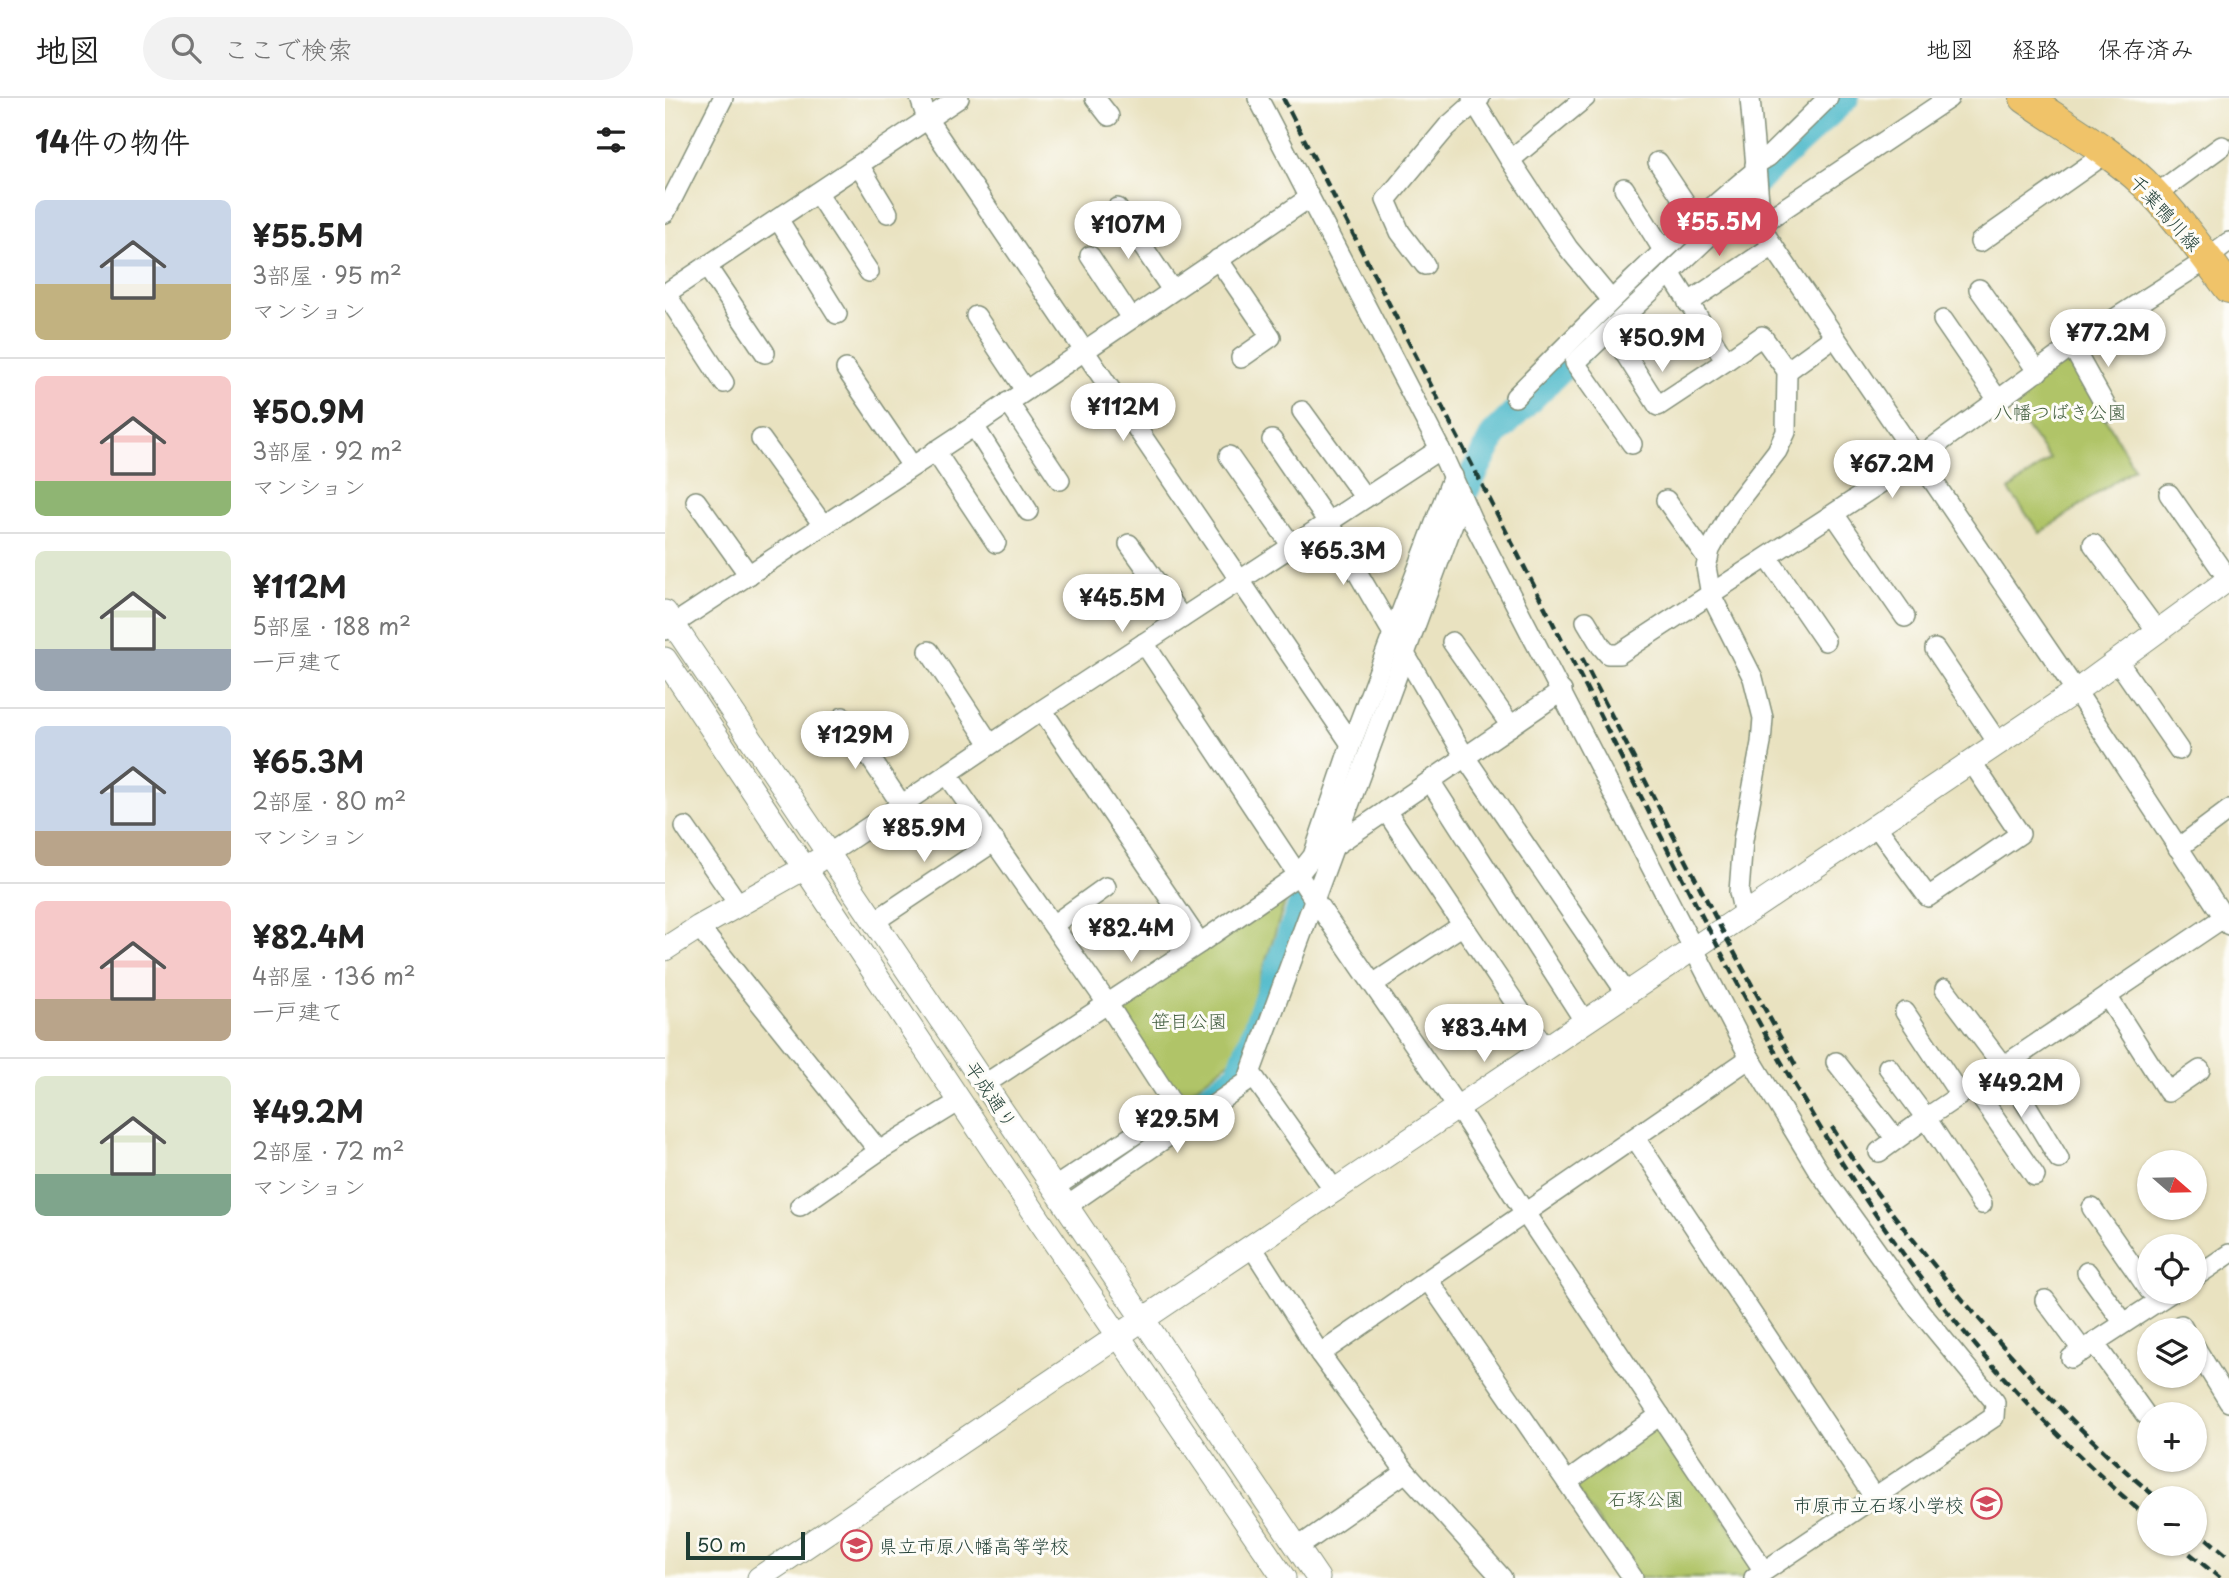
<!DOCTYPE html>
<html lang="ja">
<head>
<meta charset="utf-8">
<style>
	body { margin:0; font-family:"Playpen Sans","Klee One",sans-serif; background:#f2f2f2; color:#222; height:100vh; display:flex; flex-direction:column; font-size:26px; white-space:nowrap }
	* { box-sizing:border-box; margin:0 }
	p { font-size:23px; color:#767676 }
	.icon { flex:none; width:38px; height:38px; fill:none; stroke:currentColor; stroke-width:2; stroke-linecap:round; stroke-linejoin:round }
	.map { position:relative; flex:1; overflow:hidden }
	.details { display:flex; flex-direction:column; background:#fff; width:665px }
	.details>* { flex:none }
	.needle { width:46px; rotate:110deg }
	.fabs { position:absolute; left:1472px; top:1052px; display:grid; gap:14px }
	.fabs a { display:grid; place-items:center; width:70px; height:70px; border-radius:50%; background:#fff; box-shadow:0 2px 5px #0004; font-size:35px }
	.scale { position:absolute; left:21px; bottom:18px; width:119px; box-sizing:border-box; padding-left:7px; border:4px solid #1f3d34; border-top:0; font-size:19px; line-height:24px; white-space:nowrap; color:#1f3d34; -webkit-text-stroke:5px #fdfcf7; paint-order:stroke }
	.price { position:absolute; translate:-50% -60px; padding:0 16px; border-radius:24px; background:#fff; color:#222; font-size:23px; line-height:46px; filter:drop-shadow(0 2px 4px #0008) }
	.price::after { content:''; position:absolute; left:50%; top:42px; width:21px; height:16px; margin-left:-10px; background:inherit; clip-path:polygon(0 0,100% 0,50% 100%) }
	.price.on { background:#d1495b; color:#fff }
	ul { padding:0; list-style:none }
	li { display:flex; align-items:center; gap:21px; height:175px; padding:0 35px }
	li+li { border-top:2px solid #e0e0e0 }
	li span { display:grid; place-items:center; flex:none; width:196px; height:140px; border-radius:10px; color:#555 }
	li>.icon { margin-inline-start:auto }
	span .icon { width:84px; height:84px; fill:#fffc; stroke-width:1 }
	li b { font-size:30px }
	h2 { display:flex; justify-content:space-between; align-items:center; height:84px; padding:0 35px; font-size:30px }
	header { display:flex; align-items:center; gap:42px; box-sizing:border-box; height:98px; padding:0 35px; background:#fff; border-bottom:2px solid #e0e0e0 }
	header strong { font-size:33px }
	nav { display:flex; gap:38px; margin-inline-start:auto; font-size:24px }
	.search { width:490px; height:63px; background:#f2f2f2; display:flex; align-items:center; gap:18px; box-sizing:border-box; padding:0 24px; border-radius:38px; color:#767676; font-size:26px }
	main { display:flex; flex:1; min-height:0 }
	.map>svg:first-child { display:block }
	.green { fill:#b0c467; stroke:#68804e; stroke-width:2 }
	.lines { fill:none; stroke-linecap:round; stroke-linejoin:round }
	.river { stroke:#4eb9ca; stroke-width:28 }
	.minor-casing { stroke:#84907a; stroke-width:22 }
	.tertiary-casing { stroke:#84907a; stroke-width:25 }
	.primary-casing { stroke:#84907a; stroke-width:32 }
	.minor { stroke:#fff; stroke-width:19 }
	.tertiary { stroke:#fff; stroke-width:23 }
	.primary { stroke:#f0c369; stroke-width:30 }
	.rail { stroke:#1f3d34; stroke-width:4.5; stroke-dasharray:10 5; stroke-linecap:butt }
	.labels { text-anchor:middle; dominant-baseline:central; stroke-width:6; stroke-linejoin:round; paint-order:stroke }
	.street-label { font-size:19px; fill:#1f3d34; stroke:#fdfcf7 }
	.park-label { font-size:19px; fill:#435f41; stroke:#fdfcf7 }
	.poi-label { font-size:19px; fill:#1f3d34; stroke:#fdfcf7; text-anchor:end }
</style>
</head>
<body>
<header>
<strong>地図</strong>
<div class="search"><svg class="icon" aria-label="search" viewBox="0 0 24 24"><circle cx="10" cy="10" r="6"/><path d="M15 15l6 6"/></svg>ここで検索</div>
<nav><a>地図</a><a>経路</a><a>保存済み</a></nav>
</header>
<main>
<section class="details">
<h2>14件の物件<svg class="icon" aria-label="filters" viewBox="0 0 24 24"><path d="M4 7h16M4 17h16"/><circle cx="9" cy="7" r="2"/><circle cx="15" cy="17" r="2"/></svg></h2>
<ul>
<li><span style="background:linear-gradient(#c9d6e8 60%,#c2b280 0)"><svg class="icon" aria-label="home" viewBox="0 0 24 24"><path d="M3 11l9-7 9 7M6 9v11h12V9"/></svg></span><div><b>¥55.5M</b><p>3部屋 · 95 m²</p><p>マンション</p></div></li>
<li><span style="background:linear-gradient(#f6c9c9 75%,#8fb573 0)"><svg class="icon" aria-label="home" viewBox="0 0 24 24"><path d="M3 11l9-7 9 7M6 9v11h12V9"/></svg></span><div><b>¥50.9M</b><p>3部屋 · 92 m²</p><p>マンション</p></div></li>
<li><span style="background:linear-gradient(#dfe7d0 70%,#9aa5b1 0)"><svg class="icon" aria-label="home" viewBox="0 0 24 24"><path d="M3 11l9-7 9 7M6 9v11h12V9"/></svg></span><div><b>¥112M</b><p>5部屋 · 188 m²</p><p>一戸建て</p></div></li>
<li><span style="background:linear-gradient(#c9d6e8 75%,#b9a48a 0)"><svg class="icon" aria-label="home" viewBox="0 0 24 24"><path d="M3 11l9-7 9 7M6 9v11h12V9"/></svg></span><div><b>¥65.3M</b><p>2部屋 · 80 m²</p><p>マンション</p></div></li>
<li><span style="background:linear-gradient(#f6c9c9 70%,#b9a48a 0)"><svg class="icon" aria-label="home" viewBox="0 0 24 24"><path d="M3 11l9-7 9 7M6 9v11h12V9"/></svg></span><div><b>¥82.4M</b><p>4部屋 · 136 m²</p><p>一戸建て</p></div></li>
<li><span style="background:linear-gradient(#dfe7d0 70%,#7fa58c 0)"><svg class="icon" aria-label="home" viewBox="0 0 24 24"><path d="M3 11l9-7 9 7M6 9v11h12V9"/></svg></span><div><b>¥49.2M</b><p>2部屋 · 72 m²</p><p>マンション</p></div></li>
</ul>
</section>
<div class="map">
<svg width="1564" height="1480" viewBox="0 0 1564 1480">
	<rect width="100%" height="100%" fill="#fdfcf7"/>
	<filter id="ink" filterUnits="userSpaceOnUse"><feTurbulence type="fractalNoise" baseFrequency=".0143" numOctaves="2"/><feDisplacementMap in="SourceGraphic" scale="14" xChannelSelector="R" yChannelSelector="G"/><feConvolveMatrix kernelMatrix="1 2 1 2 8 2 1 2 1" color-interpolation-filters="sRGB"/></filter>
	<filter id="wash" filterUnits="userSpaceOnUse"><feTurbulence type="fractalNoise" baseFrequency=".00686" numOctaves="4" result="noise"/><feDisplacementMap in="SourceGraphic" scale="28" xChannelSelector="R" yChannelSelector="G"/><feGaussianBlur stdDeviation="1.57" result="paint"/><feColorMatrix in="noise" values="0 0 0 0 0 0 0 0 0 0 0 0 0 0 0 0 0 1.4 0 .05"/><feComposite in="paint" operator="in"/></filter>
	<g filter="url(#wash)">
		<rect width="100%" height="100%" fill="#e9e2c0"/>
		<g class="green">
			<path d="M1405,258L1469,370L1375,435L1344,392L1385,361L1342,304Z"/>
			<path d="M626,786L569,960L511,1004L447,906Z"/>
			<path d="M993,1322L1094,1472L1082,1480H972L907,1385Z"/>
		</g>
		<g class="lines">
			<g class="river">
				<path d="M1075,98L1180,0"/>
				<path d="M957,209L1045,126"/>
				<path d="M785,421L829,337L926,240"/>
				<path d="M499,1030L574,977L663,736"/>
			</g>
		</g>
	</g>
	<g filter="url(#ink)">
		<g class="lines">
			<defs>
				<g id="minor">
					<path d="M255,0L262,21L686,646"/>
					<path d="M430,0L444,18"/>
					<path d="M593,0L775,351L806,420L1085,960L1153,1072L1254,1212L1330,1304L1329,1319L1089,1480"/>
					<path d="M807,0L845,62L903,150L946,202"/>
					<path d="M1085,0L1096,126L1102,139L1411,593L1564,827"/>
					<path d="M845,62L920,0"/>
					<path d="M993,64L1031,121"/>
					<path d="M194,67L223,115"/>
					<path d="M1090,67L1103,59L1163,0"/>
					<path d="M959,90L998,152"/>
					<path d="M152,95L204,174"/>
					<path d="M1490,97L1557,48"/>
					<path d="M452,110L507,192"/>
					<path d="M0,115L58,0"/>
					<path d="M113,121L172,216"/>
					<path d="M1096,126L1284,0"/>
					<path d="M1315,144L1430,63L1439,54"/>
					<path d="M425,158L466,220"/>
					<path d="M553,161L606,239L576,260"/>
					<path d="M760,167L735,134L721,102L782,29L815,0"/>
					<path d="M42,169L100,255"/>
					<path d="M1005,175L1061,263L1097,238L1122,273L1121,334L1112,353L1068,410L1045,452L1041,469L1046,497L1088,580L1098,620L1096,645L1078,742L1074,794L1079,817"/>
					<path d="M1314,191L1373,274"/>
					<path d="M0,196L294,0"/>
					<path d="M1,196L59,285"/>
					<path d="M1023,205L1108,148"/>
					<path d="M311,218L360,292"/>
					<path d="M1278,222L1333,302"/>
					<path d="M945,232L993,308L1061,263"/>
					<path d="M1407,248L1444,314"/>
					<path d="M181,271L247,368"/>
					<path d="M1122,273L1169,239"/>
					<path d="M850,299C928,220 1005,142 1091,72"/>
					<path d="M343,304L395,382"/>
					<path d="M637,313L700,400"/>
					<path d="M309,328L363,413"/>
					<path d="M96,341L158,427"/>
					<path d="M607,342L663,424L800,659L962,896"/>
					<path d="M967,346L910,265L1092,93"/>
					<path d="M270,353L331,445"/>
					<path d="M564,358L627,448"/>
					<path d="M1504,396L1563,481"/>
					<path d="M1001,402L1043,461"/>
					<path d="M31,403L84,477"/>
					<path d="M1169,416L1240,519"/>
					<path d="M464,446L517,520"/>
					<path d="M1428,446L1492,533"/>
					<path d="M1103,460L1160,543"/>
					<path d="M921,523L936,548L943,556H954L1252,361L1407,248L1529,170L1564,144"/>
					<path d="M0,532L309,328L644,100"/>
					<path d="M787,544L846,628"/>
					<path d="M479,545L649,801L793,1010L860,1115L1099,1473"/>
					<path d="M1270,551L1333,645"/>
					<path d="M264,553L325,646"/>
					<path d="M1452,562L1514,652"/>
					<path d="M377,612L535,845"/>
					<path d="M178,619L236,706"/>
					<path d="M282,676L442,905L510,1010L390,1089"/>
					<path d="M765,683L920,924"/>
					<path d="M721,713L881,951"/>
					<path d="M1211,728L1263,799L1355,736L1306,663"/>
					<path d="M20,729L74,807"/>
					<path d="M671,747L897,593"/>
					<path d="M1513,750L1564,712"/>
					<path d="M162,757L377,612L775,351"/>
					<path d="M210,823L330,743"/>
					<path d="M388,827L441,789"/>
					<path d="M34,829L214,1053"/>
					<path d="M708,886L798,827"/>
					<path d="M1280,891L1338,968L1394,1061"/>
					<path d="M1442,898L1503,994L1535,972"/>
					<path d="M1240,914L1295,997"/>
					<path d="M1171,964L1231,1041"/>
					<path d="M1223,969L1261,1020L1317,1106"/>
					<path d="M586,975L670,1093"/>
					<path d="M320,986L535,845L633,777L648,758L686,646L788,378"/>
					<path d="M1308,988L1370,1078"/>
					<path d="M970,1040L1209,1399"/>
					<path d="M1214,1054L1261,1020L1564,816"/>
					<path d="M135,1108L214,1053L295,1003"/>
					<path d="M402,1108L582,984L797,401"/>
					<path d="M1427,1110L1484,1192"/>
					<path d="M587,1149L655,1256L741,1374L837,1480"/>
					<path d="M1422,1174L1459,1225"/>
					<path d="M1530,1179L1564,1156"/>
					<path d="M763,1182L968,1480"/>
					<path d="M1380,1202L1418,1253"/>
					<path d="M1516,1227L1519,1232"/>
					<path d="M1429,1245L1480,1316"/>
					<path d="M1530,1249L1564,1304"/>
					<path d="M655,1256L1085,960"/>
					<path d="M1406,1260L1507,1194"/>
					<path d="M902,1384L995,1317"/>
					<path d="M632,1450L741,1374"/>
				</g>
				<g id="tertiary">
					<path d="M0,514L653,1480"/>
					<path d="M0,561L377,1126L619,1480"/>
					<path d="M0,851L34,829L152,763"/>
					<path d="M94,1480L1411,593L1564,481"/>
				</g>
				<path id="primary" d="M1360,0C1399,27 1444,52 1479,85C1511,117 1537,154 1564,190"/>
			</defs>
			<use href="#minor" class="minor-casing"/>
			<use href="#tertiary" class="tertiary-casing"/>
			<use href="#primary" class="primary-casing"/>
			<use href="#minor" class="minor"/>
			<use href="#tertiary" class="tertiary"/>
			<use href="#primary" class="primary"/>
			<g class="rail">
				<path d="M618,0C717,192 816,384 914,576C1006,756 1092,939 1205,1108C1282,1224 1378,1330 1484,1421"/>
				<path d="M917,560L1057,832L1133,972"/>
				<path d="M1167,1029C1203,1088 1248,1142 1292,1195C1353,1267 1418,1339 1492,1400"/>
				<path d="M1530,1431L1564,1459"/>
				<path d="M1513,1446L1555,1480"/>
			</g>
		</g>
	</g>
	<defs>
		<symbol id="school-ring" viewBox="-11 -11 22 22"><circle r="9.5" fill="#fdfcf7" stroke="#d1495b" stroke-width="1.5"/><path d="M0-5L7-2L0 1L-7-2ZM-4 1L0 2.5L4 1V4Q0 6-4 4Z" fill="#d1495b"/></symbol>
	</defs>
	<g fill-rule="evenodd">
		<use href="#school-ring" x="1304" y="1388" width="35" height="35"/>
		<use href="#school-ring" x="174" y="1430" width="35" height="35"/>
	</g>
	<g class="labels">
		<g class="street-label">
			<text transform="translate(1501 114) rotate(48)">千葉鴨川線</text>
			<text transform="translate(327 996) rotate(56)">平成通り</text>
		</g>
		<g class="park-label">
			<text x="1395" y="313">八幡つばき公園</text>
			<text x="524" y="922">笹目公園</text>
			<text x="981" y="1400">石塚公園</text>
		</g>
		<g class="poi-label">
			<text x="1299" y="1406">市原市立石塚小学校</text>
			<text x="214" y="1447" text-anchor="start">県立市原八幡高等学校</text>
		</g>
	</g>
</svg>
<div class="fabs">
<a><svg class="needle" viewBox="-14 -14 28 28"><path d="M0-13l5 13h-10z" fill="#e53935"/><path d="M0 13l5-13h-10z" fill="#767676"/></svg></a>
<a><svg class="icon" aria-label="locate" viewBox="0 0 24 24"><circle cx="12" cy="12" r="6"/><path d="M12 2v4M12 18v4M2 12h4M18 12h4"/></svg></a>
<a><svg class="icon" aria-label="layers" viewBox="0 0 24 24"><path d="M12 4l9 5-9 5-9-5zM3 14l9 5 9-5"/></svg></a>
<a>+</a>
<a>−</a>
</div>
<div class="scale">50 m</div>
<b class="price on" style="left:1054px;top:160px">¥55.5M</b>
<b class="price" style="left:463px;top:163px">¥107M</b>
<b class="price" style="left:1443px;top:271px">¥77.2M</b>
<b class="price" style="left:997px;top:276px">¥50.9M</b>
<b class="price" style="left:458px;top:345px">¥112M</b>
<b class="price" style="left:1227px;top:402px">¥67.2M</b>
<b class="price" style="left:678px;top:489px">¥65.3M</b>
<b class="price" style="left:457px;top:536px">¥45.5M</b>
<b class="price" style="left:190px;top:673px">¥129M</b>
<b class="price" style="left:259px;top:766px">¥85.9M</b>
<b class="price" style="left:466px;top:866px">¥82.4M</b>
<b class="price" style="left:819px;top:966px">¥83.4M</b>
<b class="price" style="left:1356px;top:1021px">¥49.2M</b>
<b class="price" style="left:512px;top:1057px">¥29.5M</b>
</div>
</main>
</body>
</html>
